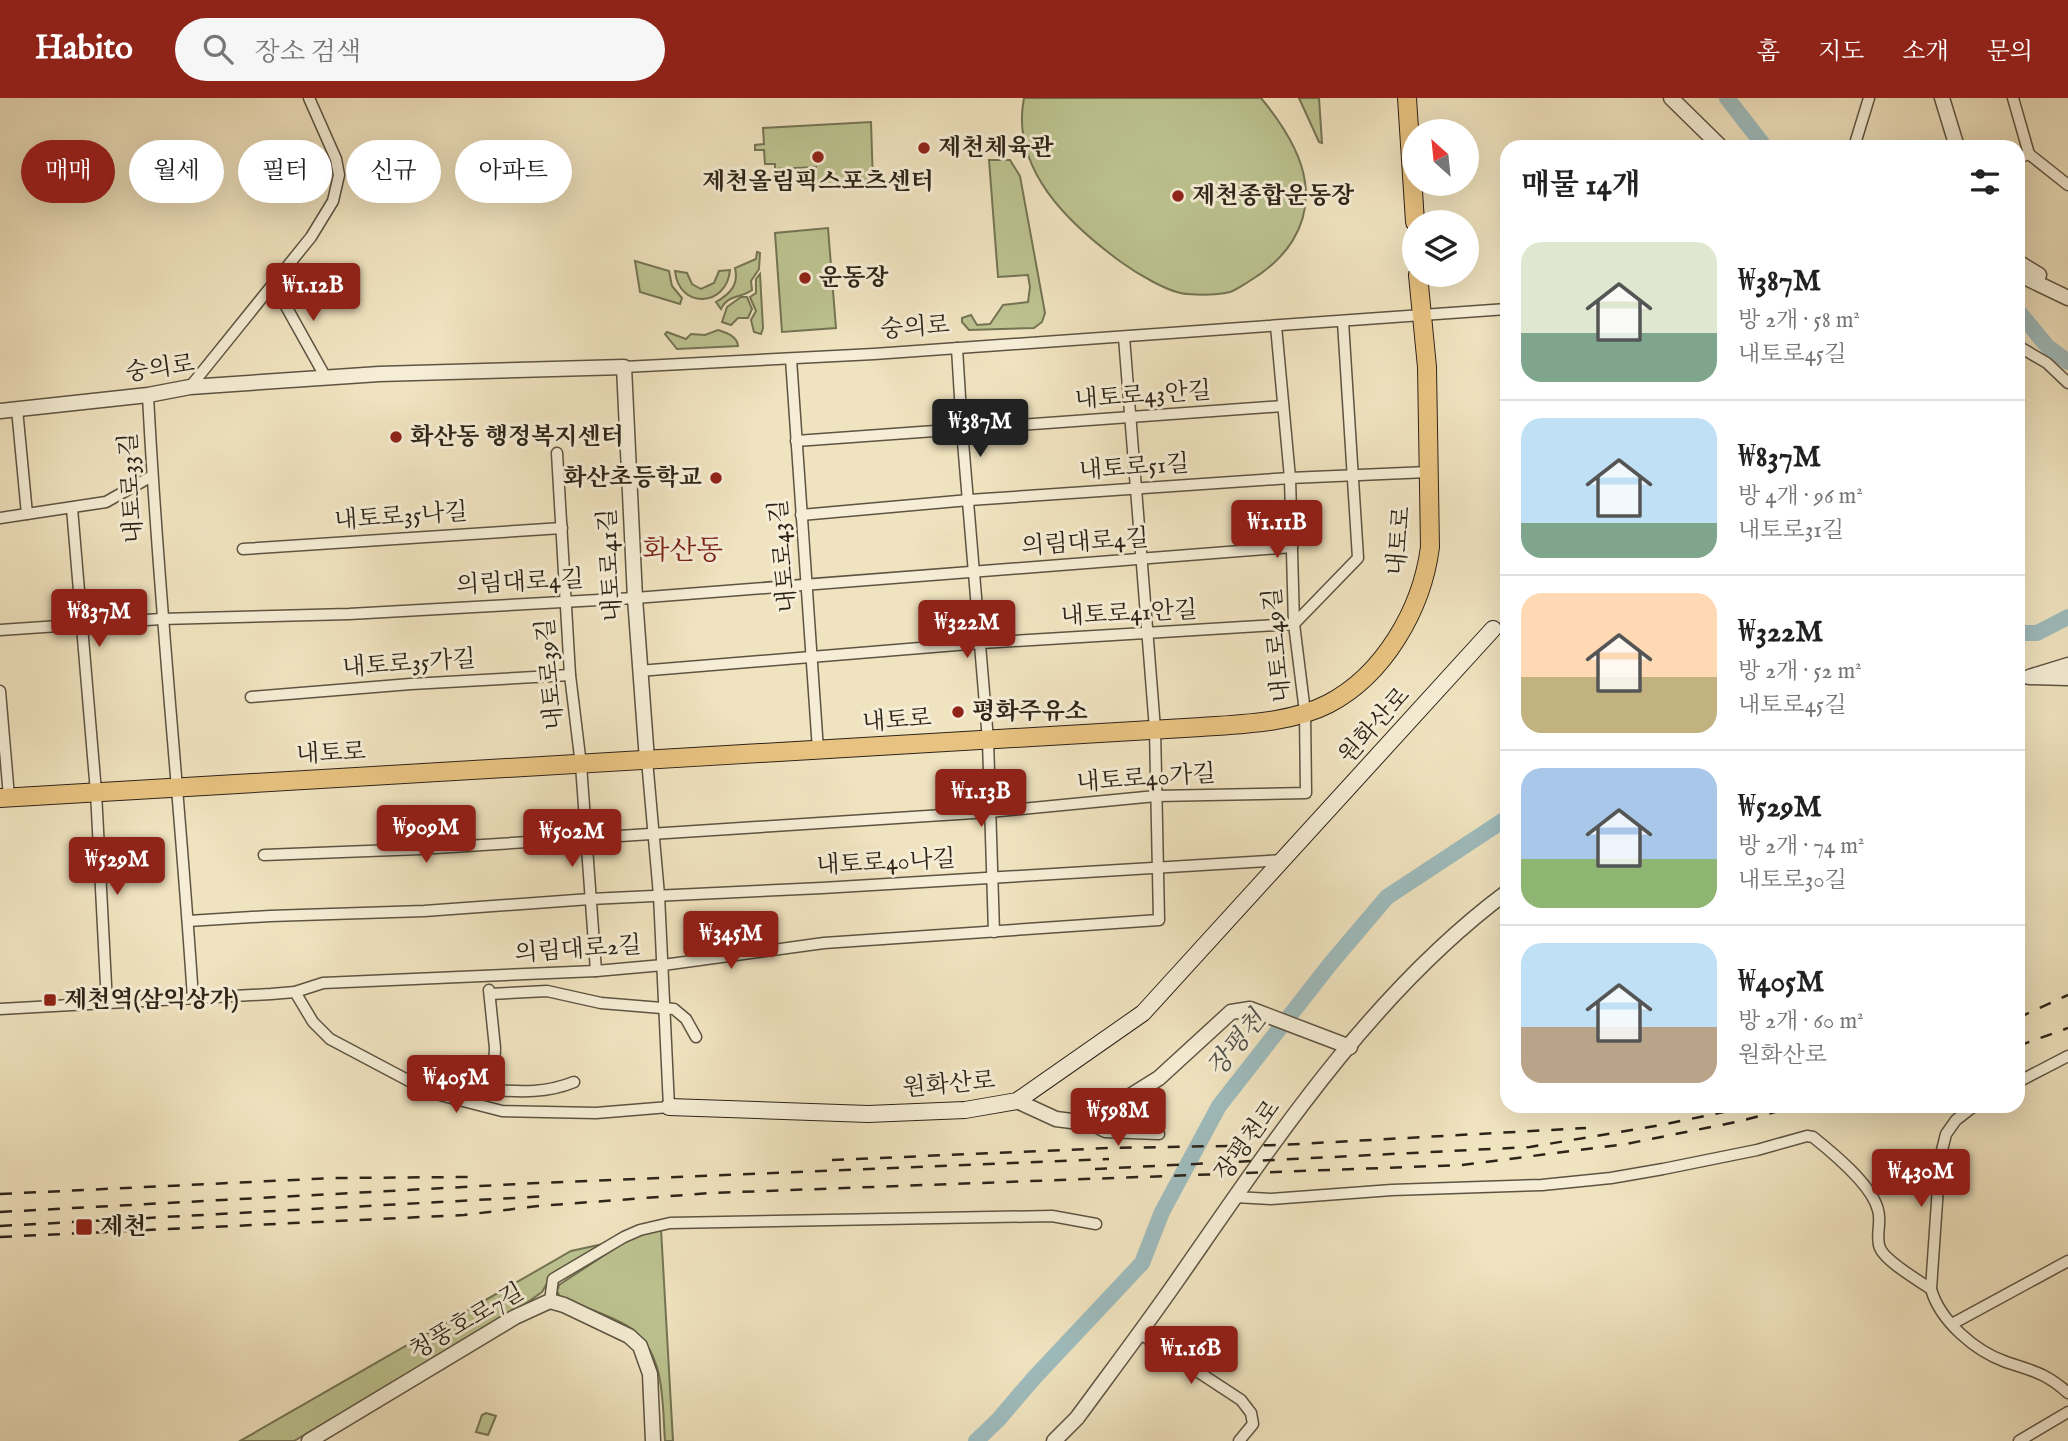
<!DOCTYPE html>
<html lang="ko">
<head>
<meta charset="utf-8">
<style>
	body { margin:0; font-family:"IM FELL English","Noto Serif KR",serif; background:#f6f6f6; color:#222; height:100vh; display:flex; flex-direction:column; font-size:26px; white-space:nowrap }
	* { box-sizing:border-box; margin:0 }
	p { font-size:23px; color:#767676 }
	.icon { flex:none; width:38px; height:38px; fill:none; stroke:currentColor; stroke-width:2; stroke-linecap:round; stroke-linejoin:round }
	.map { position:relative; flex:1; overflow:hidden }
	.side { position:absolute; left:1500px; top:42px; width:525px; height:973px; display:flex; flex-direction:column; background:#fff; border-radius:21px; box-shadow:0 7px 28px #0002 }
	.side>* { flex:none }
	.top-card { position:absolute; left:21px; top:42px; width:665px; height:63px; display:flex; gap:14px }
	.needle { width:46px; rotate:333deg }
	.controls { position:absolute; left:1402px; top:21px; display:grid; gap:14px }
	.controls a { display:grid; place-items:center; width:77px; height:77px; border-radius:50%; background:#fff; box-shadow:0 7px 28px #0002; font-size:35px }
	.price { position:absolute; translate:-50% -60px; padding:0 16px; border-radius:7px; background:#8f2418; color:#fff; font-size:23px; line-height:46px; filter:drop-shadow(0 2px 4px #0008) }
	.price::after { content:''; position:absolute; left:50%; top:42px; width:21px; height:16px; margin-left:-10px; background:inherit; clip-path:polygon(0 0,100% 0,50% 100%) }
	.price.current { background:#222; color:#fff }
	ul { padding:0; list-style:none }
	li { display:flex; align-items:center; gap:21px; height:175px; padding:0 21px }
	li+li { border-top:2px solid #e0e0e0 }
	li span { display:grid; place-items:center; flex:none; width:196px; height:140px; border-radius:21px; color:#555 }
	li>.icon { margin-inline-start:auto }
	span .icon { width:84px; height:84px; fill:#fffc; stroke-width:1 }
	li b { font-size:30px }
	h2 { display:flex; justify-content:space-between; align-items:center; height:84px; padding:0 21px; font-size:30px }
	.pill { padding:0 24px; border-radius:32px; background:#fff; box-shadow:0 7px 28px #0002; font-size:24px; line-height:63px }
	.pill.current { background:#8f2418; color:#fff }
	header { display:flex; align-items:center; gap:42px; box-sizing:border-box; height:98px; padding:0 35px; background:#8f2418; color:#fff }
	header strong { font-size:33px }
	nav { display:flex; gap:38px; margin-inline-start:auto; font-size:24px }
	.search { width:490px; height:63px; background:#f6f6f6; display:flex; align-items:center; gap:18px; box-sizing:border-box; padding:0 24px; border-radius:38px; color:#767676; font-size:26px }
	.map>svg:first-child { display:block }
	.green { fill:#bcc390; stroke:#747454; stroke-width:2 }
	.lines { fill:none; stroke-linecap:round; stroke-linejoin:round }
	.river { stroke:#9ebbbc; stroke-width:16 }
	.minor-casing { stroke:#5e5442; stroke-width:13 }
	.tertiary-casing { stroke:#5e5442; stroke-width:17 }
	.secondary-casing { stroke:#2d2419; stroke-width:18 }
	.primary-casing { stroke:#2d2419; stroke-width:20 }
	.minor { stroke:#f5edd5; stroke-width:10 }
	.tertiary { stroke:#f5edd5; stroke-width:14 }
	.secondary { stroke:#f5edd5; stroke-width:16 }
	.primary { stroke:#e8c280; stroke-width:18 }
	.rail { stroke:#2d2419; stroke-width:2.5; stroke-dasharray:12 12; stroke-linecap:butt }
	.poi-dot { fill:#8f2418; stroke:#f5edd5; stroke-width:2.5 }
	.labels { text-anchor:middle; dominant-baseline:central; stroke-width:6; stroke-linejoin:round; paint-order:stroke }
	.poi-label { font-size:24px; font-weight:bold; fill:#2d2419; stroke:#f5edd5; text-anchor:start }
	.street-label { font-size:24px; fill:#2d2419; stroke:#f5edd5 }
	.water-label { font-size:26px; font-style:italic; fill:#4f514a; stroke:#f5edd5 }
	.quarter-label { font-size:28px; fill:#7a1f14; stroke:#f5edd5 }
</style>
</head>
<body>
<header>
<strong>Habito</strong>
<div class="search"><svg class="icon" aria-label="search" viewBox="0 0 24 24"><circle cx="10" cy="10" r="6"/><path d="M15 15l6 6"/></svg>장소 검색</div>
<nav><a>홈</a><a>지도</a><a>소개</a><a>문의</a></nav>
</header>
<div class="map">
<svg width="2068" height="1343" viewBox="0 0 2068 1343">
	<rect width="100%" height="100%" fill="#f0e3bf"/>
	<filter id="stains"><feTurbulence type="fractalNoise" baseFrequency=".00286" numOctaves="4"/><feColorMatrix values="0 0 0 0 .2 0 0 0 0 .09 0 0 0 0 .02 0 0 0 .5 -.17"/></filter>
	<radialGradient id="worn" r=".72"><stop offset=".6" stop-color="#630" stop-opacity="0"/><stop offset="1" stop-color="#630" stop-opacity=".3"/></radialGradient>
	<g class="green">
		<path d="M1024,0H1261C1280,23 1301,54 1305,84C1311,129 1285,162 1248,184C1243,187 1236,192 1230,194C1217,197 1200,197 1187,196C1169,195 1136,175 1121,164C1069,126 1010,71 1024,0Z"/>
		<path d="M1299,0H1319L1322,45L1319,44Z"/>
		<path d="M871,24L873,86L817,89L816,69L775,71V66H765L764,52H755V47L764,46L763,30Z"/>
		<path d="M989,62H1010L1020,78L1045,215L1042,224L1034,230L969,232L962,224V220L971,217L977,227L990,226L1003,207L1028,204L1030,189L1028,177L998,179Z"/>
		<path d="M828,130L836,230L782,234L775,135Z"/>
		<path d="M757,154L760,155L759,171L751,183L752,192C742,200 728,196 721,211L716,204C730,196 739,187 735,170L756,161Z"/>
		<path d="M635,163L669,173L672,188L682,200L680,206L640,194Z"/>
		<path d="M730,172C727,209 679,212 675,173L687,175L692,186L701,191L714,185L719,173Z"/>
		<path d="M760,176L763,230L761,236L754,234L751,222L756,213L750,199L756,195V181Z"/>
		<path d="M741,199H747L752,211L748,220H738L731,227L722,224L727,209Z"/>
		<path d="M718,232C727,235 737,238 738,248L677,251L665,236L667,234L686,241L691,236L705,237Z"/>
		<path d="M661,1131L673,1343H665C662,1304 666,1254 629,1229C609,1216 582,1209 560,1199L557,1193L559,1187L635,1137Z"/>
		<path d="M603,1146L549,1182L542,1194L521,1209L294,1343H240L571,1153Z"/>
		<path d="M486,1315L496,1318L488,1337L476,1334L482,1317Z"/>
	</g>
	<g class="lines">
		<g class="river">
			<path d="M1727,0L1765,49"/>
			<path d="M2018,213L2047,248L2068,264"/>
			<path d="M2018,535H2037L2068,519"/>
			<path d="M976,1343L998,1322L1034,1280L1142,1165L1162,1114L1219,1008L1331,865L1387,799L1507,720"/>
		</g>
		<defs>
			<g id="minor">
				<path d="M2013,0L2029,56L2018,60"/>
				<path d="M1854,49L1869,0"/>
				<path d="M2029,56L2068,87"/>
				<path d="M273,185L326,280"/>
				<path d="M2018,248L2047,265L2068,285"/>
				<path d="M957,250L962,332L988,642L994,834"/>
				<path d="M791,261L818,652"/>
				<path d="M624,269L874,256L1507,211"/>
				<path d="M190,289L311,139L333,103L339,77L336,61L309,0"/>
				<path d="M148,297C158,499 180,699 193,901"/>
				<path d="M17,311L27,416"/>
				<path d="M796,343L1283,308"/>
				<path d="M557,355L570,577L581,667L596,873"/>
				<path d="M72,410L96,694L107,906"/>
				<path d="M801,417L969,402L1290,380L1428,374"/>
				<path d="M0,420L106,404L152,378"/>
				<path d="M243,451L562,430"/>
				<path d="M0,532L161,521L349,516L635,500L1292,449"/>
				<path d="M639,573L981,545L1294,526L1358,460L1343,224"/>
				<path d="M0,593L9,699"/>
				<path d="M251,599L411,586L570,577"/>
				<path d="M264,757L420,751L989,714L1156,698L1306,695L1305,614L1294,526L1290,380L1276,228"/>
				<path d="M188,823L270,818L424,813L590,801L822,790L1284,762"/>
				<path d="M489,892L495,950L493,992C522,994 547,995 574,984"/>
				<path d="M295,894L313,924L330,941L432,995L502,1013L596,1015L669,1009L659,797L647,662"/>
				<path d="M490,896L547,893L601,905L674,911L686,921L696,939"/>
				<path d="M0,911L271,896L295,894L323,885L596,873L663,867L824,845L1159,822L1155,631L1124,239"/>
				<path d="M2018,984L2068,958"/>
				<path d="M452,1000L468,992H493"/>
				<path d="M1974,1008L1956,1022L1946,1036L1940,1060L1931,1191C1940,1223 1975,1253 2006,1264C2033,1273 2046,1275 2068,1295"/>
				<path d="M1087,1025L1105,1034L1159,1036"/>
				<path d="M1235,1099L1271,1101L1392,1092L1542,1087L1611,1080L1663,1071L1757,1052L1807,1038L1813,1039C1833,1055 1872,1087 1878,1112C1882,1124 1875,1139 1880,1150C1885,1163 1918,1182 1931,1191"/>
				<path d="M550,1203L553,1181L624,1139L640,1132L670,1125L1052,1118L1096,1126"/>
				<path d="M1952,1226L2068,1163"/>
				<path d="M1139,1235L1241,1302L1251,1315L1253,1326L1239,1343"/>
				<path d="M2019,1343L2068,1314"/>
			</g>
			<g id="tertiary">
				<path d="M1671,0L1721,49"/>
				<path d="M1942,0L1957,49"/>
				<path d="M2018,164L2039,177"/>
				<path d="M2018,176L2068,200"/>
				<path d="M0,313L148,297L190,289L379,276L624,269L635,500L647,662"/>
				<path d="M2068,567L2029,579L2068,580"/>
				<path d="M1017,1003L1056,1021L1087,1025L1159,980L1231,914L1250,911L1350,949"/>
				<path d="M309,1343L515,1219L550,1203L564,1207L629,1238L640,1248L650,1276L653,1343"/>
				<path d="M1054,1343L1077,1320C1110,1275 1144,1230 1176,1184C1272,1046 1371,895 1507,794"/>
			</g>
			<path id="secondary" d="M669,1009L868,1016L965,1012L1017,1003L1143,915L1493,531"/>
			<g id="primary">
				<path d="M1407,0L1415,124"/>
				<path d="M0,700L1201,629C1241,626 1291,625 1328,606C1384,577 1422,511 1430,449L1427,269L1418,177"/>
			</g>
		</defs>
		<use href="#minor" class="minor-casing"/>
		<use href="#tertiary" class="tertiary-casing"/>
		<use href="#secondary" class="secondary-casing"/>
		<use href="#primary" class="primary-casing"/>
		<use href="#minor" class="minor"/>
		<use href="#tertiary" class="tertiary"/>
		<use href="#secondary" class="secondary"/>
		<use href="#primary" class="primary"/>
		<g class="rail">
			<path d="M2018,920L2068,897"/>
			<path d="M2018,948L2068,930"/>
			<path d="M832,1062L1110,1050L1280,1047L1586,1030"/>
			<path d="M1095,1071L1530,1049L1661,1027L1753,1008"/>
			<path d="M0,1096L334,1080L469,1079"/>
			<path d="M0,1114L537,1085L1109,1061"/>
			<path d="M0,1128L550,1098"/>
			<path d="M0,1139L464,1117L538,1108L711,1095L1462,1067L1626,1046L1736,1024L1799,1008"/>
		</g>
	</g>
	<g class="poi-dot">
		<circle cx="924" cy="50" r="7"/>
		<circle cx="818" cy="59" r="7"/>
		<circle cx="1178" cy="98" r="7"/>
		<circle cx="805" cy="180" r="7"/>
		<circle cx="396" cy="339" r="7"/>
		<circle cx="716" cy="380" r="7"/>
		<circle cx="958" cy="614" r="7"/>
		<rect x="43" y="895" width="14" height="14" rx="3.5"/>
		<rect x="75" y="1120" width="18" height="18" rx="3.5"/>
	</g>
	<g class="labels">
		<g class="poi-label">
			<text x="938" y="50">제천체육관</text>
			<text x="818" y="84" text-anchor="middle">제천올림픽스포츠센터</text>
			<text x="1192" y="98">제천종합운동장</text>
			<text x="819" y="180">운동장</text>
			<text x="410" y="339">화산동 행정복지센터</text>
			<text x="702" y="380" text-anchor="end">화산초등학교</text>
			<text x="972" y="614">평화주유소</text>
			<text x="64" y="902">제천역(삼익상가)</text>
			<text x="100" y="1129">제천</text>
		</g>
		<g class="street-label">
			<text transform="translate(915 230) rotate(-4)">숭의로</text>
			<text transform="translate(160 271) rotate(-8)">숭의로</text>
			<text transform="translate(1143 298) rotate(-4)">내토로43안길</text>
			<text transform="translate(1134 370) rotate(-4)">내토로51길</text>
			<text transform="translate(132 390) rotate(-93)">내토로33길</text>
			<text transform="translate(401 419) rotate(-4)">내토로35나길</text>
			<text transform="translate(1400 443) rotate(-85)">내토로</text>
			<text transform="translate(1085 445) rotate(-4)">의림대로4길</text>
			<text transform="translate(784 458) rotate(-95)">내토로43길</text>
			<text transform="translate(611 467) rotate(-93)">내토로41길</text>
			<text transform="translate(520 485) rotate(-3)">의림대로4길</text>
			<text transform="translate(1129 516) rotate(-3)">내토로41안길</text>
			<text transform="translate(1278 547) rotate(-95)">내토로49길</text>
			<text transform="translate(409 566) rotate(-4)">내토로35가길</text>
			<text transform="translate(551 576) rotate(-95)">내토로39길</text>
			<text transform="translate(897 623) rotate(-4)">내토로</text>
			<text transform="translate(1375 628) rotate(-48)">원화산로</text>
			<text transform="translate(331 656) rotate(-3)">내토로</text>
			<text transform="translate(1146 681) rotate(-4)">내토로40가길</text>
			<text transform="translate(886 765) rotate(-3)">내토로40나길</text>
			<text transform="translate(578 852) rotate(-4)">의림대로2길</text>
			<text transform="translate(949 987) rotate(-5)">원화산로</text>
			<text transform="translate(1248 1043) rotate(-54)">장평천로</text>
			<text transform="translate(467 1224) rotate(-30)">청풍호로7길</text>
		</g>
		<g class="water-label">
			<text transform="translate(1237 946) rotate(-51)">장평천</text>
		</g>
		<g class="quarter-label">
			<text x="683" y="453">화산동</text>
		</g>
	</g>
	<rect width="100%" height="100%" filter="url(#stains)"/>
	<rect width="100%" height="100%" fill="url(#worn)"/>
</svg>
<div class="controls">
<a><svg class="needle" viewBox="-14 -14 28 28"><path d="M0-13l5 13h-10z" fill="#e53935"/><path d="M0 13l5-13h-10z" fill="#767676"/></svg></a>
<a><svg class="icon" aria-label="layers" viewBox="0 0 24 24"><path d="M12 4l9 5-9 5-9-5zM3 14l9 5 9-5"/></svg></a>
</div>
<b class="price" style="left:313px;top:225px">₩1.12B</b>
<b class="price current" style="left:980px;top:361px">₩387M</b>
<b class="price" style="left:1277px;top:462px">₩1.11B</b>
<b class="price" style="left:99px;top:551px">₩837M</b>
<b class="price" style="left:967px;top:562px">₩322M</b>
<b class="price" style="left:981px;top:731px">₩1.13B</b>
<b class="price" style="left:426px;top:767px">₩909M</b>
<b class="price" style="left:572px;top:771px">₩502M</b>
<b class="price" style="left:117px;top:799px">₩529M</b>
<b class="price" style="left:731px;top:873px">₩345M</b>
<b class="price" style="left:456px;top:1017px">₩405M</b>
<b class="price" style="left:1118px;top:1050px">₩598M</b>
<b class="price" style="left:1921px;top:1111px">₩430M</b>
<b class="price" style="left:1191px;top:1288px">₩1.16B</b>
<div class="top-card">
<a class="pill current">매매</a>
<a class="pill">월세</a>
<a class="pill">필터</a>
<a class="pill">신규</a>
<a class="pill">아파트</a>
</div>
<section class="side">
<h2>매물 14개<svg class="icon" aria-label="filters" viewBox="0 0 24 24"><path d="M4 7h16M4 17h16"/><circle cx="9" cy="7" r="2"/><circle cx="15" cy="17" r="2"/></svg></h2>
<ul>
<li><span style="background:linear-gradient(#dfe7d0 65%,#7fa58c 0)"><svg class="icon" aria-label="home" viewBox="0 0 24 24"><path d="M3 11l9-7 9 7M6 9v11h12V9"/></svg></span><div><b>₩387M</b><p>방 2개 · 58 m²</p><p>내토로45길</p></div></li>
<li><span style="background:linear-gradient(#bfe0f5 75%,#7fa58c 0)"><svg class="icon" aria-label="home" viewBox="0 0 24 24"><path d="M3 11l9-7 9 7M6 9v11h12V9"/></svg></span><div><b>₩837M</b><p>방 4개 · 96 m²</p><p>내토로31길</p></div></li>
<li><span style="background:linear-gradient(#ffd9b3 60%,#c2b280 0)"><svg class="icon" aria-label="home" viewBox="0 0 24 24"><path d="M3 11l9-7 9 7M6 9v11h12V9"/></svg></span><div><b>₩322M</b><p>방 2개 · 52 m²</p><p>내토로45길</p></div></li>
<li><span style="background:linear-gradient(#a9c7e8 65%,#8fb573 0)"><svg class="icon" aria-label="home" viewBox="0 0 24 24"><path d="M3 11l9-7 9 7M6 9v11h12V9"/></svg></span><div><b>₩529M</b><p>방 2개 · 74 m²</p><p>내토로30길</p></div></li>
<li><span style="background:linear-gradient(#bfe0f5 60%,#b9a48a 0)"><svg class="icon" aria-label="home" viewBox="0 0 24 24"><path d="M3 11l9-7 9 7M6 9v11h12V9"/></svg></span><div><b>₩405M</b><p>방 2개 · 60 m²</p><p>원화산로</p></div></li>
</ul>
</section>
</div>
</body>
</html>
